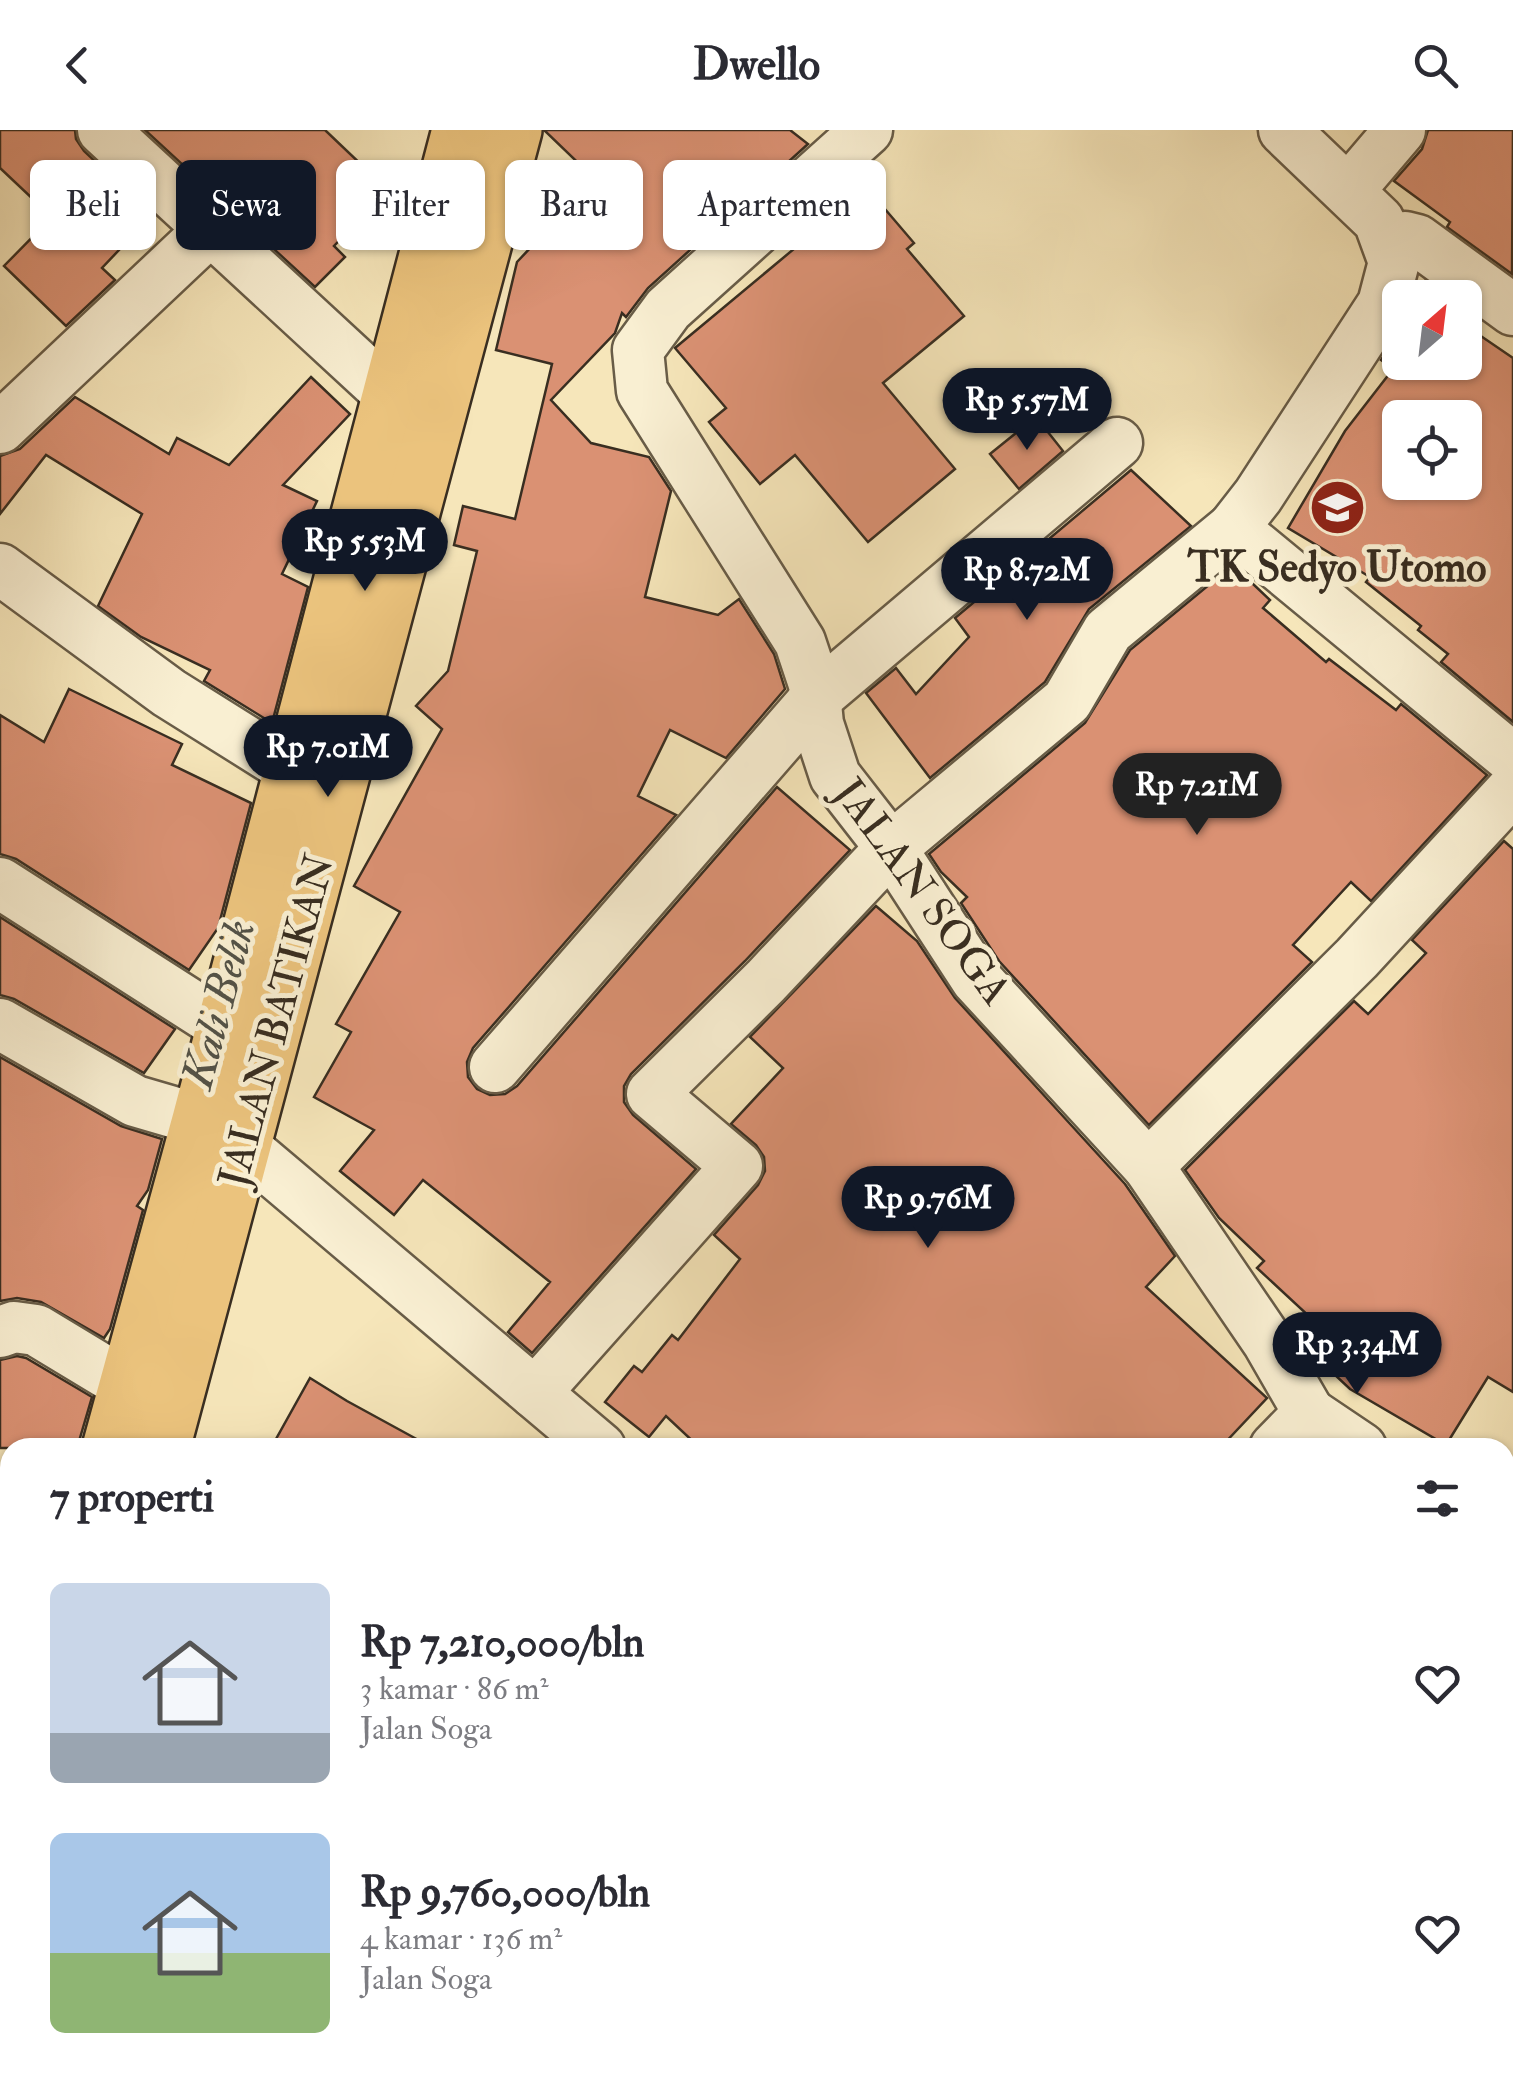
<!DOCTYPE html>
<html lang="id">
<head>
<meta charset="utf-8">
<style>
	body { margin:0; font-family:"IM FELL Double Pica",serif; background:#f7f7f7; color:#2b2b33; height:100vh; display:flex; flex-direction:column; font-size:38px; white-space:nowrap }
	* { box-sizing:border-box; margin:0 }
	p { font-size:32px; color:#7c7c81 }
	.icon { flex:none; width:55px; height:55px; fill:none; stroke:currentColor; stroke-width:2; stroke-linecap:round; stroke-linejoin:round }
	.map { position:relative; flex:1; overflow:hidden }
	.details { position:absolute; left:0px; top:1308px; width:1515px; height:642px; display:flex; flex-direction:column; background:#fff; border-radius:30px 30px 0 0; box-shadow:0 2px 8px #0004 }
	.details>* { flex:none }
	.guide { position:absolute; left:30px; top:30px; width:1000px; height:90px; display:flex; gap:20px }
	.needle { width:65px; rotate:28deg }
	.buttons { position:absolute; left:1382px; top:150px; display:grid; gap:20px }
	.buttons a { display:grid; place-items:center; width:100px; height:100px; border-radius:15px; background:#fff; box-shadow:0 2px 8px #0004; font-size:50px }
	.price { position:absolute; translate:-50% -85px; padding:0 22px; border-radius:35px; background:#111827; color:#fff; font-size:32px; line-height:65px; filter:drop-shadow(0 2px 5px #0008) }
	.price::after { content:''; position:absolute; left:50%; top:60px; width:30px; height:22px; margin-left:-15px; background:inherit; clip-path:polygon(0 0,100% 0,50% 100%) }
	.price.active { background:#222; color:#fff }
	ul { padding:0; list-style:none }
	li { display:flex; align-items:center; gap:30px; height:250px; padding:0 50px }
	li span { display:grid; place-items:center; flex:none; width:280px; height:200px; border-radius:15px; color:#555 }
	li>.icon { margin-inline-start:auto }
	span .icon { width:120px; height:120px; fill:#fffc; stroke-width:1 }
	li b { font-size:42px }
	h2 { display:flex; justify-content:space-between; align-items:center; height:120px; padding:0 50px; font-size:42px }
	.chip { padding:0 35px; border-radius:15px; background:#fff; box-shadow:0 2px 8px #0004; font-size:35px; line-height:90px }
	.chip.active { background:#111827; color:#fff }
	header { display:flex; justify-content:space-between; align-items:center; height:130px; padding:0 50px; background:#fff; font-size:45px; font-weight:700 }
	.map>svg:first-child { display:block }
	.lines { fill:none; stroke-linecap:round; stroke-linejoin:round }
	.stream { stroke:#77847c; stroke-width:14 }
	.building { fill:#da9173; stroke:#392e21; stroke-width:2.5; fill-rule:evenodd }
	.minor-casing { stroke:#685c47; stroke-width:55 }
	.major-casing { stroke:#392e21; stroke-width:60 }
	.minor { stroke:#f9efd2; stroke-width:50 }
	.major { stroke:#ebc37d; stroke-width:55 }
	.labels { text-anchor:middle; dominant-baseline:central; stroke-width:10; stroke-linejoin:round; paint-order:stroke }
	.poi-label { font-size:42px; font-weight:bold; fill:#392e21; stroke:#f9efd2 }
	.street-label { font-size:42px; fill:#392e21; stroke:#f9efd2 }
	.water-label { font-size:45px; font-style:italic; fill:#535247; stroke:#f9efd2 }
</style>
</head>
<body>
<header><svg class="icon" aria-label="back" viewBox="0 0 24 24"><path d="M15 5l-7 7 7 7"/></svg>Dwello<svg class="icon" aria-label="search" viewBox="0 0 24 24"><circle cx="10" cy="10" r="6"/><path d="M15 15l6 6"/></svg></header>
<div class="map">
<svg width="1513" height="1949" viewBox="0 0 1513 1949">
	<rect width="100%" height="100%" fill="#f6e6ba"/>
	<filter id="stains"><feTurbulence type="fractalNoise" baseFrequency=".002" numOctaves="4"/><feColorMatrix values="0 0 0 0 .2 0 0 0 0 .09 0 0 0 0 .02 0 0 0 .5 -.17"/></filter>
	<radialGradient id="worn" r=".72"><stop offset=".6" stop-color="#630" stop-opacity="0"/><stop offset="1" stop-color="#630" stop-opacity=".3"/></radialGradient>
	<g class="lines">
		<path class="stream" d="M0,1840L10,1802"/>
	</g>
	<g class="building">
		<path d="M0,0H75L76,9L84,21L152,85L102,138L115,150L66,196L4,136L52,87L0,38Z"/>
		<path d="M145,0H325L388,60L334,116L345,127L315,157Z"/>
		<path d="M544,0H790L808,14L764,54L759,51L710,102L648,158L626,187L622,183L615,203L551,270L591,313L649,327L671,361L645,467L718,485L739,469L774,524L785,559L726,628L670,600L638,666L676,685L473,918L467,932L468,947L477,959L490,965L505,964L517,956L777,657L850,720L745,831L631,944L624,956V972L633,985L696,1039L532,1223L508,1202L550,1152L423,1050L394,1085L340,1041L374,1000L314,967L351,902L336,894L400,782L354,756L442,599L416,576L448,541L477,421L454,415L463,376L515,389L552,234L496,220L517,132L595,49Z"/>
		<path d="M1428,0H1513L1512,144L1447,97L1450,92L1394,51L1422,19Z"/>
		<path d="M867,58L914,113L907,119L964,186L883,253L955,339L868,412L795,325L760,354L709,292L726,278L675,218Z"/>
		<path d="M1425,151L1447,168H1414Z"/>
		<path d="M1465,181L1479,190L1472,200L1513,228V592L1441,532L1448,524L1418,500L1421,496L1366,452L1370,447L1288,398L1345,301L1393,239L1381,230L1400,201V232H1465ZM1400,288H1465V352H1400Z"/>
		<path d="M311,247L350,284L283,355L317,371L282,444L308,457L272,593L204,551L210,540L141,507L98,476L142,384L46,325L0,384V326L20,319L75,267L169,324L177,308L229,335Z"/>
		<path d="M1036,287L1063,321L1019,359L990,324Z"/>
		<path d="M1131,340L1191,396L1089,479L1045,552L930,648L866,563L896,538L916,564L969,507L955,488Z"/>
		<path d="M1233,435L1270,470L1263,478L1326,532L1329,529L1396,580L1401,574L1487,645L1371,771L1351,752L1293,815L1312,832L1149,995L999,831L961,773L967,767L941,742L929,724L1085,593L1130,520Z"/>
		<path d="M69,559L182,614L172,635L251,673L218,798L189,840L16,729L0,724V585L44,612Z"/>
		<path d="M1504,711L1513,719V1262L1488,1247L1446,1315L1350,1259L1303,1215L1296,1204L1311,1188L1257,1138L1264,1131L1219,1088L1185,1040L1354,871L1368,884L1426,823L1412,810Z"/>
		<path d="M876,776L917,811L955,868L1125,1054L1175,1126L1146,1157L1267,1268L1220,1318H700L666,1286L649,1307L605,1272L634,1236L642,1242L672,1205L678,1210L740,1129L714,1105L758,1055L765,1041L764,1027L756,1015L731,994L783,938L750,907Z"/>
		<path d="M0,787L175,899L144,943L14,869L0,865Z"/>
		<path d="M0,927L121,996L162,1009L148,1060L137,1076L143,1080L110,1199L104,1208L41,1172L17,1168L0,1171Z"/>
		<path d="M17,1226L26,1228L92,1267L77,1318H0V1230Z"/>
		<path d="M310,1248L347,1271L433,1318H271Z"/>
	</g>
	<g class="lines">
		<defs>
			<g id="minor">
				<path d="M103,0L390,265"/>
				<path d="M867,0L668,179L638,220L642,261L800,512L814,554L818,594L835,646L891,718L976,849L1148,1036L1268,1212L1309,1283L1275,1318"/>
				<path d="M1284,0L1379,91L1394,132L1383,174L1258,366L1233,398L1513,629"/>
				<path d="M1349,60L1400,0"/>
				<path d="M1387,111L1405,107L1417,110L1513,180"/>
				<path d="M0,298L211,99"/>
				<path d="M0,439L169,563L292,640"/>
				<path d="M0,753L225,897"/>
				<path d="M0,894L135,971L200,990"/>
				<path d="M495,937L816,568L1117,313"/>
				<path d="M243,1016L600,1318"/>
				<path d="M1148,1036L1357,828L1513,659"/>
				<path d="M0,1202L14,1197L36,1200L127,1255"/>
				<path d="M535,1263L737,1036L652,964L766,851L891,718L1067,571L1108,501L1233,398"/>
				<path d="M1309,1283L1361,1318"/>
				<path d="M1505,1411L1513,1417"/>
				<path d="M1505,1828L1513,1819"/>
				<path d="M1341,1940L1352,1949"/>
				<path d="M1393,1949L1401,1940"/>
			</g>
			<g id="major">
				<path d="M110,1318L200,990L460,0"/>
				<path d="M162,1318L514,0"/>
				<path d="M0,1720L10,1683"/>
				<path d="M0,1915L10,1878"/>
			</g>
		</defs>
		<use href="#minor" class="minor-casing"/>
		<use href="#major" class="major-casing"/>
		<use href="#minor" class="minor"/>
		<use href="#major" class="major"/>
	</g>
	<defs>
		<symbol id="school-disc" viewBox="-11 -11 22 22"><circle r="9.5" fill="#8f2418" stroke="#f9efd2"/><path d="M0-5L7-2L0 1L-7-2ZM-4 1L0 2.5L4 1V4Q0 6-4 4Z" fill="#fff"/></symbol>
	</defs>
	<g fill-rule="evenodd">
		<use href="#school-disc" x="1306" y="346" width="63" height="63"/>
	</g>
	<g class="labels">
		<g class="poi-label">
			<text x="1337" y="438">TK Sedyo Utomo</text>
		</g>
		<g class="street-label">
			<text transform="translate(922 762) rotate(54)">JALAN SOGA</text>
			<text transform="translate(277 891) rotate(-75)">JALAN BATIKAN</text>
		</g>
		<g class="water-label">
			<text transform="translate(219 874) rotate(-75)">Kali Belik</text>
		</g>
	</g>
	<rect width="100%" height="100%" filter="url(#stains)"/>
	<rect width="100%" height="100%" fill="url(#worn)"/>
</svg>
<div class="buttons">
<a><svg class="needle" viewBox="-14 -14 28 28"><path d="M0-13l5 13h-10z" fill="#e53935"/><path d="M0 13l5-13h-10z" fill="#7c7c81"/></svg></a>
<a><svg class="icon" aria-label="locate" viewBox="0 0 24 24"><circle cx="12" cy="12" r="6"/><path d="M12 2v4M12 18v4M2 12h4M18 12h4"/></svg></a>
</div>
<b class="price" style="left:1027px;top:323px">Rp 5.57M</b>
<b class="price" style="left:365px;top:464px">Rp 5.53M</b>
<b class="price" style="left:1027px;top:493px">Rp 8.72M</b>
<b class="price" style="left:328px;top:670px">Rp 7.01M</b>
<b class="price active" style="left:1197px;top:708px">Rp 7.21M</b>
<b class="price" style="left:928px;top:1121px">Rp 9.76M</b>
<b class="price" style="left:1357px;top:1267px">Rp 3.34M</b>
<div class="guide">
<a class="chip">Beli</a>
<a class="chip active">Sewa</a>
<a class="chip">Filter</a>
<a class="chip">Baru</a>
<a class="chip">Apartemen</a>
</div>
<section class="details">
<h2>7 properti<svg class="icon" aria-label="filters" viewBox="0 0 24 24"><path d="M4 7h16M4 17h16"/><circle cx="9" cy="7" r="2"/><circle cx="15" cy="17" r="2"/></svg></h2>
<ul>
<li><span style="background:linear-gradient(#c9d6e8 75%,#9aa5b1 0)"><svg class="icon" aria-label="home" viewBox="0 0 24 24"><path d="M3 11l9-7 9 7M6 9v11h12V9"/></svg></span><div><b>Rp 7,210,000/bln</b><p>3 kamar · 86 m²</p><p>Jalan Soga</p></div><svg class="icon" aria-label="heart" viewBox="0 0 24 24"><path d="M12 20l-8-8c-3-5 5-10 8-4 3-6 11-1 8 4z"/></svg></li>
<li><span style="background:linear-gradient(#a9c7e8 60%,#8fb573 0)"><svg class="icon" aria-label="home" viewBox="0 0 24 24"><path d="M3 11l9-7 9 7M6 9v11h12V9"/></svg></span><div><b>Rp 9,760,000/bln</b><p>4 kamar · 136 m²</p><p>Jalan Soga</p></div><svg class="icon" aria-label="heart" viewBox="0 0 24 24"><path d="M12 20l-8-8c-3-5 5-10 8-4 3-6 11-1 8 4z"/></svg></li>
</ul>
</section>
</div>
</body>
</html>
